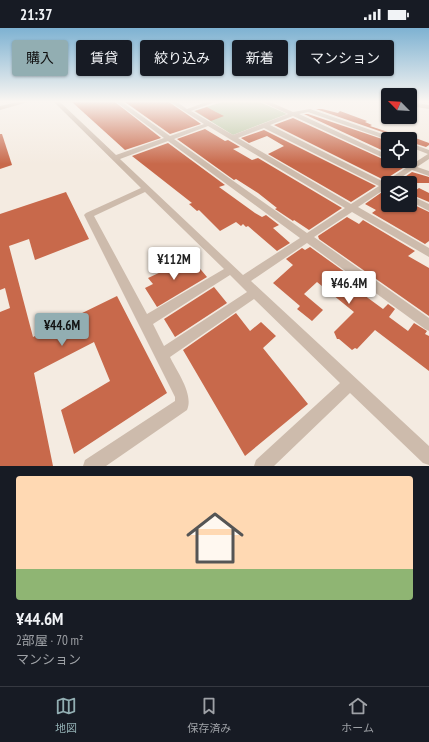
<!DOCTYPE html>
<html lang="ja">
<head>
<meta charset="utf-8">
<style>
	body { margin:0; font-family:"PT Sans Narrow","Noto Sans JP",sans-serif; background:#20242c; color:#f1f3f6; height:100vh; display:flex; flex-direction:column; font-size:15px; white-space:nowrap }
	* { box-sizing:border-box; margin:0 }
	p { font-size:13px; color:#9ea1a6 }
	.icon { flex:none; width:22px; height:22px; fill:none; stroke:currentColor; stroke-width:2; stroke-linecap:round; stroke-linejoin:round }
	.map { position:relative; height:438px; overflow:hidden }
	.sheet { display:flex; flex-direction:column; background:#171b24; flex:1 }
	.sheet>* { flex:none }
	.hud { position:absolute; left:12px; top:12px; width:405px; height:36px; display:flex; gap:8px }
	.needle { width:26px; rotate:294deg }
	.controls { position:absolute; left:381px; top:60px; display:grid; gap:8px }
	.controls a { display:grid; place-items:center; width:36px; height:36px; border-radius:4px; background:#171b24; box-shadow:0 1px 3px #0004; font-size:20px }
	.price { position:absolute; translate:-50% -34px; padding:0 9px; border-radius:4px; background:#fff; color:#222; font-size:13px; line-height:26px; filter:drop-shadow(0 1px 2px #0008) }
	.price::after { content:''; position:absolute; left:50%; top:24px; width:12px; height:9px; margin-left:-6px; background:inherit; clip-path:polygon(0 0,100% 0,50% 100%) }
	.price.current { background:#92aeb2; color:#111 }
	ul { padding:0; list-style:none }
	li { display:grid; align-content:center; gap:8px; height:212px; padding:0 16px }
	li+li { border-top:1px solid #363941 }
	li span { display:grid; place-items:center; height:124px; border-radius:4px; color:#555 }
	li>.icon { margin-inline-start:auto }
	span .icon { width:72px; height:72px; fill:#fffc; stroke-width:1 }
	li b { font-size:17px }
	.pill { padding:0 14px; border-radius:4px; background:#171b24; box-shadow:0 1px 3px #0004; font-size:14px; line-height:36px }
	.pill.current { background:#92aeb2; color:#111 }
	.status { display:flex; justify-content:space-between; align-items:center; height:28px; padding:0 20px; background:#171b24; direction:ltr }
	.status svg { height:11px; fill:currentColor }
	.tabs { display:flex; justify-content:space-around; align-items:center; height:56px; border-top:1px solid #363941; background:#171b24; font-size:11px; color:#9ea1a6 }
	.tabs a { display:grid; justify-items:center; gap:2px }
	.tabs .current { color:#92aeb2 }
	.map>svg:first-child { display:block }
	.green { fill:#b8c4a0 }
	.building { fill:#c8694b }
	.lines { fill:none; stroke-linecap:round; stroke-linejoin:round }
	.minor { fill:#cdbbac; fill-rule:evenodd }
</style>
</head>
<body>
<div class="status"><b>21:37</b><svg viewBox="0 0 49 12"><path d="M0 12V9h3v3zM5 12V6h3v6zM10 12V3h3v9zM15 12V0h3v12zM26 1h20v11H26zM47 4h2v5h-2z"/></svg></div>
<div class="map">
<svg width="429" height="438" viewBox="0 0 429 438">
	<rect width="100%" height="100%" fill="#f4ebe1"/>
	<path class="green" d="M222,74H260L287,86L233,107L194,83Z"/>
	<g class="building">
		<path d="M72,74H115L161,110L125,122Z"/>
		<path d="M125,74H169L201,96L170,106Z"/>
		<path d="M207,79L214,83L224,88L211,93L195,83Z"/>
		<path d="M316,81H322L338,85L340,83L367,93L365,94L372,97L370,98L388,104V106Z"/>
		<path d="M304,86H308L388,113V125Z"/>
		<path d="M293,90L387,133H390L403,140L384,152L274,97Z"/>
		<path d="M205,101L225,113L228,112L240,119L233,121L252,132L258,130L342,180L309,202L294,192L293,193L275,181L277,180L258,165L236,151L234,152L177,111Z"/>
		<path d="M264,102L376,158L351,174L268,126L284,118L267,108L249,115L241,110Z"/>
		<path d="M0,106H2L12,137L0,141Z"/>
		<path d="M410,108L429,115V117L426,119L410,114Z"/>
		<path d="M168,115L225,157L219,159L255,185L262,189L266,187L279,197L273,200L290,215L277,223L248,198L246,199L243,196L241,198L236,194L220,203L199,182L197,183L189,176L192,175L132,128Z"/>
		<path d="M412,144L429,149V155H396Z"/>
		<path d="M419,160L429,165V174L410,166Z"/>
		<path d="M385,162H388V177H410V175L429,184V213L425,216L372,185L376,182L365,176Z"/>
		<path d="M66,164L89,211L35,232L29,211L9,218L33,309L117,268L167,365L74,426L61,382L110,353L94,314L34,345L53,438H0V284L10,280L5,260L0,262V186Z"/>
		<path d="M347,189L359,196L363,192L415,223L408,228L429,240V288L319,211L318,208Z"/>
		<path d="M310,219L363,257L358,261L368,270L383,281L388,276L395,281L389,289L408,303L414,295L427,303L425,306L429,308V343L375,302L357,321L355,320L352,322L339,311H337L334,304L354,284L317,254L304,266L323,282L312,293L297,281L300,278L273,255L293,237L286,231L302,220L305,222Z"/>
		<path d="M191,230L207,249L157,279L145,260L153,256L148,250Z"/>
		<path d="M214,259L227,275L175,309L164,291Z"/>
		<path d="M236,285L250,303L261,294L276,308L263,320L308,376L245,428L183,322Z"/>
	</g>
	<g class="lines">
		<g class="minor">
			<path d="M17,74H28L0,82V78Z"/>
			<path d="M54,74H60L116,127L164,110L116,74H122L170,108L204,96L170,74H177L187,81L206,74H215L191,83L233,107L288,86L262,74H270L293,84L310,81L394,110L395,111L388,112L308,84L299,86L388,127V132L293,88L270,97L384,154L406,140L391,133H402L411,137L428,126L410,119V115L429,122V131L417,139L429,143V148L412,142L393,155H388V161H385L358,179L429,220V229L352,184L314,209L429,290V303L425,301L307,215L251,253L429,418V437L423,435L350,365L274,438H254L256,432L340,355L254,271L170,329C177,344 194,366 187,382L106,438H83L85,432L175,373V369L84,187L86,185L141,160ZM208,98L345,180L307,205L174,111ZM264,100L379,158L351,176L238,110ZM168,113L300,210L243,247L120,131ZM145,164L224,241L147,286L94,188ZM230,247L247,264L164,318L153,296Z"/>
			<path d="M410,74L429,77V81L410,78Z"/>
			<path d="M410,167L429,176V183L410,173Z"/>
		</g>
	</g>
	<linearGradient id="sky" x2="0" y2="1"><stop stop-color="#7eb2d2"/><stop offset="0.54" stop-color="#faf6f2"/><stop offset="1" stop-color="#faf6f2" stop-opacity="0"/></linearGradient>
	<rect width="429" height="136" fill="url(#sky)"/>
</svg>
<div class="controls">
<a><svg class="needle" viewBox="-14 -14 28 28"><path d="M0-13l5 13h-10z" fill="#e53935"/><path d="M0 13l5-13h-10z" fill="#9ea1a6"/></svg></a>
<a><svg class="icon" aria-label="locate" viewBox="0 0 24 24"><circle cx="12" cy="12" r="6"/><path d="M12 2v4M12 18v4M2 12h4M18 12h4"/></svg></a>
<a><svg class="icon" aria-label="layers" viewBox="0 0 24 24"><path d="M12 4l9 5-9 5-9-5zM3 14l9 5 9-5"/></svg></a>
</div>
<b class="price" style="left:174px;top:253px">¥112M</b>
<b class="price" style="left:349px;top:277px">¥46.4M</b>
<b class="price current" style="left:62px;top:319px">¥44.6M</b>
<div class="hud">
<a class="pill current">購入</a>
<a class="pill">賃貸</a>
<a class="pill">絞り込み</a>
<a class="pill">新着</a>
<a class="pill">マンション</a>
</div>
</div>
<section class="sheet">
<ul>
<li><span style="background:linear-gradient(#ffd9b3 75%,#8fb573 0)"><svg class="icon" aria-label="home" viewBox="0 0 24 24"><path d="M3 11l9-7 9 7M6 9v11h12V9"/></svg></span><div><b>¥44.6M</b><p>2部屋 · 70 m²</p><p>マンション</p></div></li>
</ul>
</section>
<nav class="tabs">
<a class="current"><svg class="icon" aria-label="map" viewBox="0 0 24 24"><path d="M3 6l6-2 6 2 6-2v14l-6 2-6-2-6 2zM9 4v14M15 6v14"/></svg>地図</a>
<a><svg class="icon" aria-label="saved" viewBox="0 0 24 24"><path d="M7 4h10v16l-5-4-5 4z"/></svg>保存済み</a>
<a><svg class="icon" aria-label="home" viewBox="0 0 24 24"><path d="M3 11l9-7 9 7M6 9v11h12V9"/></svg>ホーム</a>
</nav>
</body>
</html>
